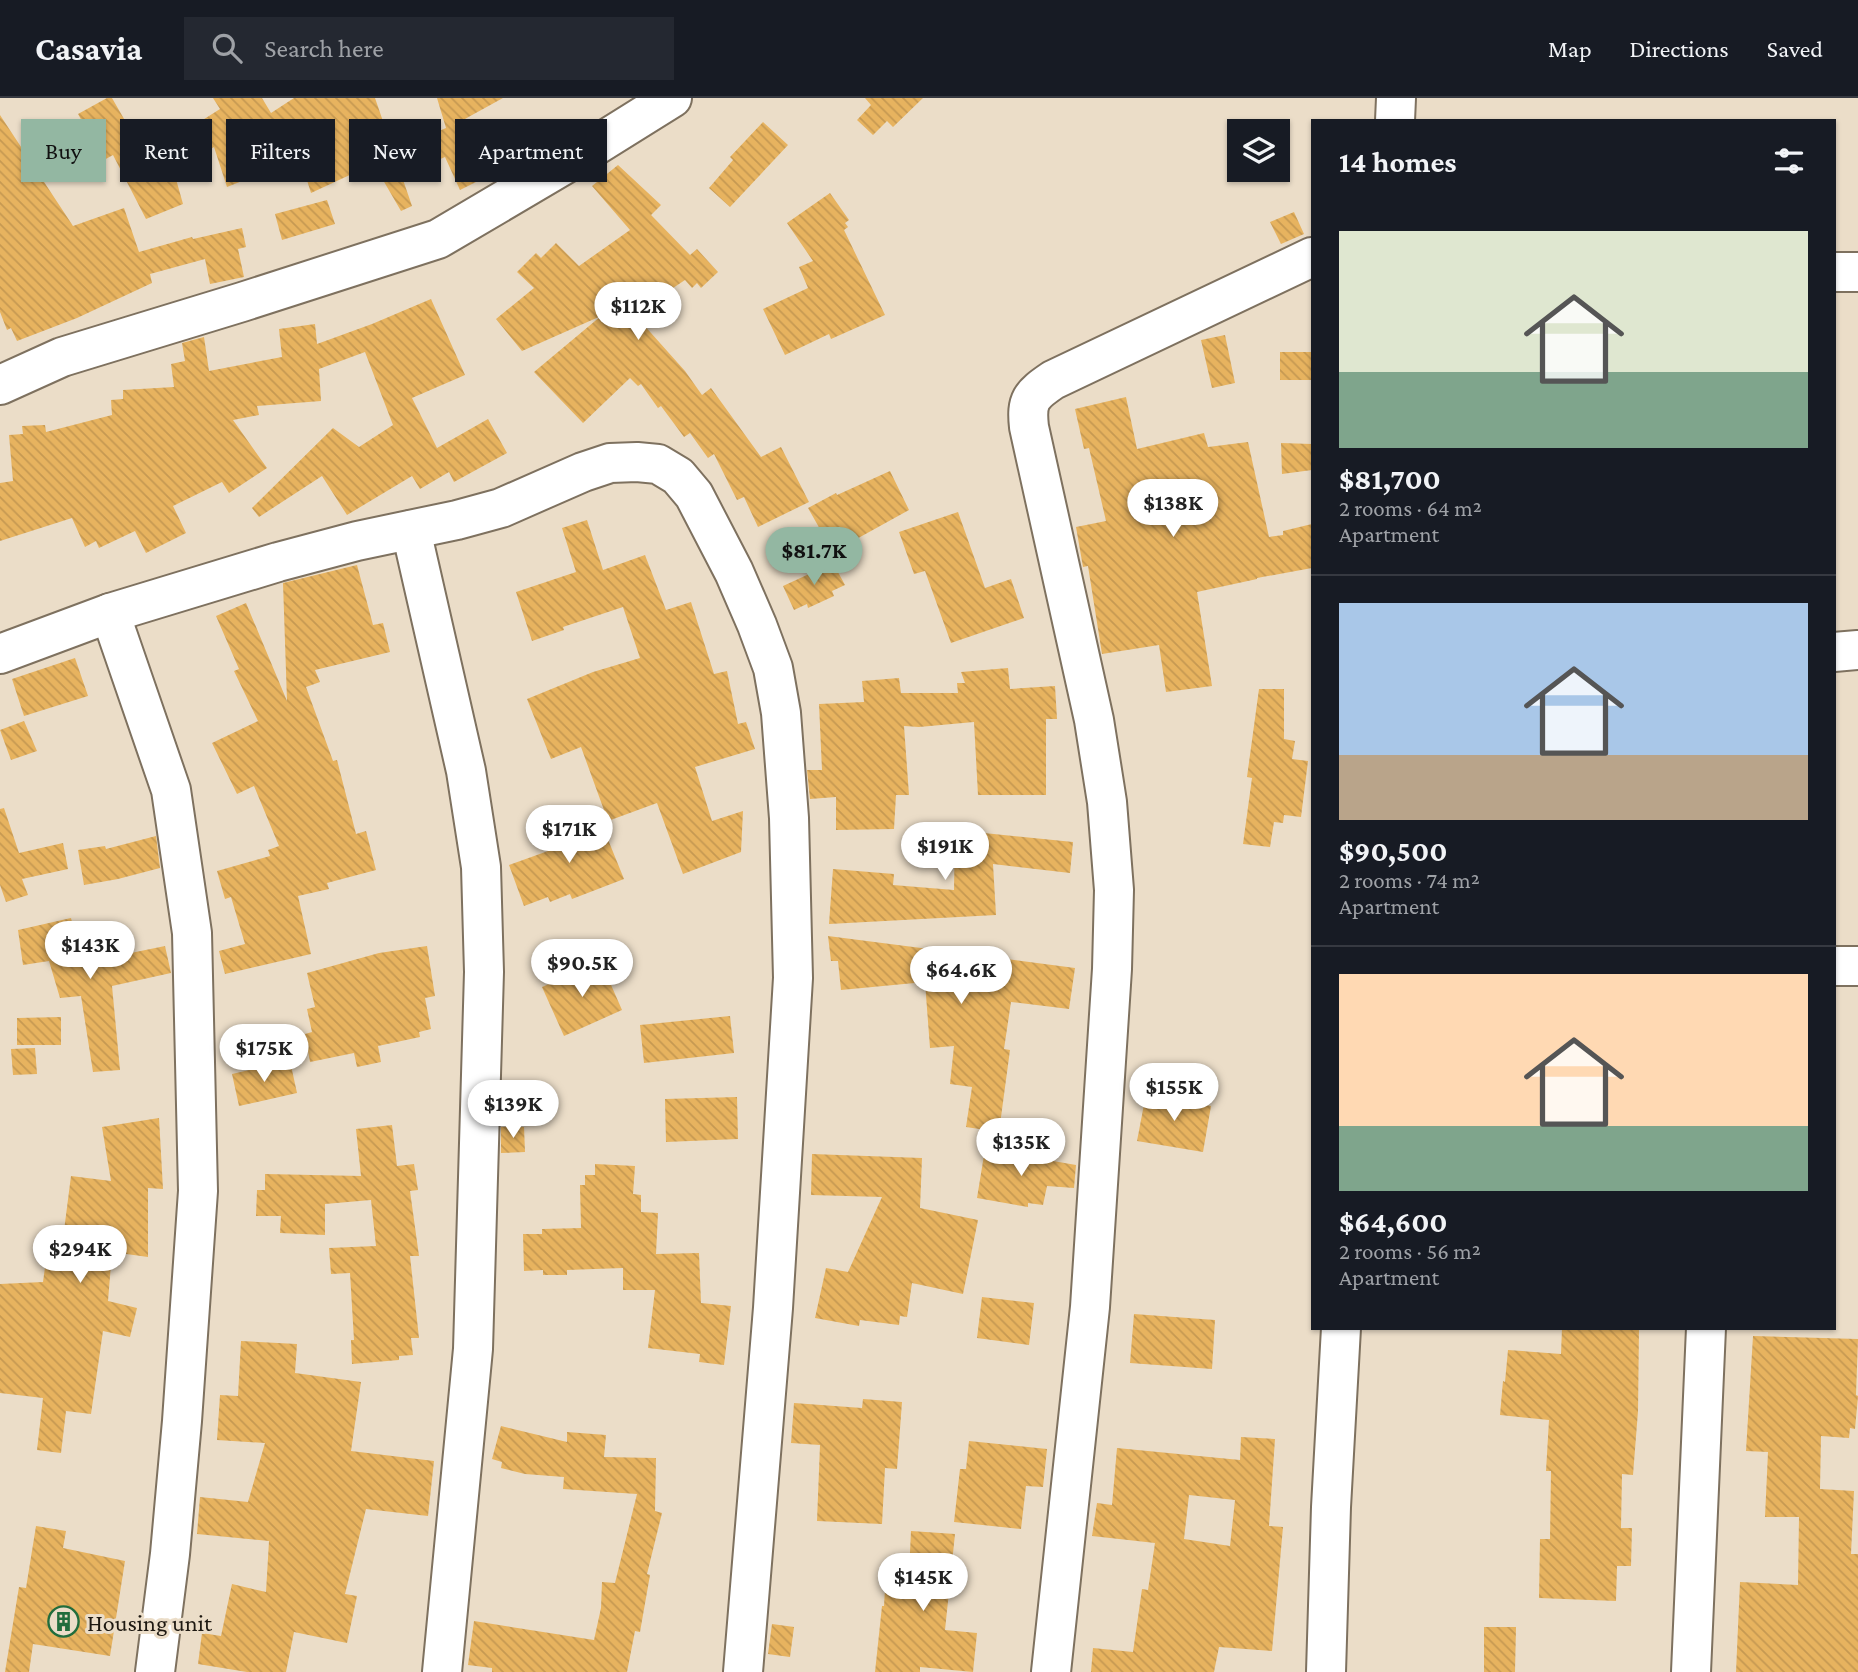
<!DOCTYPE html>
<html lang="en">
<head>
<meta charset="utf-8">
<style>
	body { margin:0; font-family:"Crimson Pro",serif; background:#242831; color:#f1f3f6; height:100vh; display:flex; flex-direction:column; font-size:26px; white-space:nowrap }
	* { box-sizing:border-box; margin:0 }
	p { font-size:23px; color:#9ea1a6 }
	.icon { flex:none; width:38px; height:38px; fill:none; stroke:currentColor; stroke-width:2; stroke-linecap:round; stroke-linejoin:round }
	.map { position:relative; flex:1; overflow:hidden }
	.side { position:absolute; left:1311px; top:21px; width:525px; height:1211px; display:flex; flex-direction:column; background:#171b24; border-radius:0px; box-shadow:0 2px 5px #0004 }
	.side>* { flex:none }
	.banner { position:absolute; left:21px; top:21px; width:665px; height:63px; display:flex; gap:14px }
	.fabs { position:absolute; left:1227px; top:21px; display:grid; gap:14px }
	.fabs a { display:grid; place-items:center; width:63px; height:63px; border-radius:0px; background:#171b24; box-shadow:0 2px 5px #0004; font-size:35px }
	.price { position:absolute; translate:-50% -60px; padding:0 16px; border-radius:24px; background:#fff; color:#222; font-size:23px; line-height:46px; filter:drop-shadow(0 2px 4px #0008) }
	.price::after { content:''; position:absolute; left:50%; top:42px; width:21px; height:16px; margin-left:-10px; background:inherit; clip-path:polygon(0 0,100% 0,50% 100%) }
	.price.current { background:#93b7a2; color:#111 }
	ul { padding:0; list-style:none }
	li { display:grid; align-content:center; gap:14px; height:371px; padding:0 28px }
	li+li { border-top:2px solid #363941 }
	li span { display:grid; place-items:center; height:217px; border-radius:0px; color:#555 }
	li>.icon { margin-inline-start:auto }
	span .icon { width:126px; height:126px; fill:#fffc; stroke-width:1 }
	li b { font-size:30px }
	h2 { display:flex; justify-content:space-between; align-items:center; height:84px; padding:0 28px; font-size:30px }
	.pill { padding:0 24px; border-radius:0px; background:#171b24; box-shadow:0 2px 5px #0004; font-size:24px; line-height:63px }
	.pill.current { background:#93b7a2; color:#111 }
	header { display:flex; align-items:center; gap:42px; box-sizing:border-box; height:98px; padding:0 35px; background:#171b24; border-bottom:2px solid #363941 }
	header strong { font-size:33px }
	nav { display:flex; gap:38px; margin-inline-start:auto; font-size:24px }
	.search { width:490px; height:63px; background:#242831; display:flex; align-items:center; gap:18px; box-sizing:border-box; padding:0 24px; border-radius:0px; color:#9ea1a6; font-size:26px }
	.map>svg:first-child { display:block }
	.building { fill:url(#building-back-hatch); fill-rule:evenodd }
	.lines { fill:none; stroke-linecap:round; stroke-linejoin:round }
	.minor-casing { stroke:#7e715f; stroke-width:42 }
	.minor { stroke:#fff; stroke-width:38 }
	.labels { text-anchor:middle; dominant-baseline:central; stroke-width:6; stroke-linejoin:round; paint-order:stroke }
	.poi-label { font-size:24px; fill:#1d1811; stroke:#ebddc8; text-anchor:start }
</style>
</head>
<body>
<header>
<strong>Casavia</strong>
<div class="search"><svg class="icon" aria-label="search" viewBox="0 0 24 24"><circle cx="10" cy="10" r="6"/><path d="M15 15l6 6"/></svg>Search here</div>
<nav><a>Map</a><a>Directions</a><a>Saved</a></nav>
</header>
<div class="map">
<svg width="1858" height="1574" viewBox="0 0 1858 1574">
	<defs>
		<pattern id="building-back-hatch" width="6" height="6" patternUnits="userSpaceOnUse" patternTransform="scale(1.75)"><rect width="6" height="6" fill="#e7b35f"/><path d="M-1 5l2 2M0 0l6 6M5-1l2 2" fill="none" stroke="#c69952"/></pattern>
	</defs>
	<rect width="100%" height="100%" fill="#ebddc8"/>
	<g class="building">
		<path d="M107,0H112L139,47L144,45L149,56L220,11L213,0H262L271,15L294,0H375L412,108L401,113L376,70L369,73L367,69L311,95L300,60L227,89L214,49L174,74L183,106L146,121L113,57L104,62L78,16Z"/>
		<path d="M437,0H503L454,27L462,24L488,78L460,92L445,59L410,74L399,50L446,30Z"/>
		<path d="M865,0H923L893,29L887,23L873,37L857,22L871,7Z"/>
		<path d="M0,17L73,128L124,110L139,154L192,139L193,141L242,130L246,149L238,151L244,179L210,186L205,161L150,176L152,185L77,220L17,243L11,230L7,232L0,214Z"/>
		<path d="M763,24L788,47L730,109L709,90L733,62L730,59Z"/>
		<path d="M618,67L661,107L651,117L690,157L697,151L718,174L701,190L697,185L692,190L685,182L634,216L685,273L702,297L711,290L761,359L781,349L809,404L758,429L744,399L737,402L714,356L708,360L690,335L684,339L661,308L658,310L641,286L638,288L630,280L583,325L534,274L601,218L522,253L496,221L534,190L517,174L536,155L541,160L556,145L579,168L630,132L592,88Z"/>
		<path d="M830,95L849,122L845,125L848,129L844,132L885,217L831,241L829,236L785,257L763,211L808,190L799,169L813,163L787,125Z"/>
		<path d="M327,102L335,126L282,142L275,116Z"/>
		<path d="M1294,114L1304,136L1281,146L1270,124Z"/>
		<path d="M431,201L465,277L412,300L437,350L488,321L507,355L454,384L449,374L420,391L412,378L347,417L322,378L259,419L252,410L333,330L359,349L393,327L365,254L319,271L321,303L257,308L259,317L233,322L267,370L229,395L222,384L173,408L186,435L146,455L135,433L99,450L96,443L85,449L72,420L0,443V385L13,383L9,337L23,336L22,328L45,327L46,334L112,317L111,302L123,301V292L174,289L171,266L185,263L182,245L204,239L209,273L282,259L279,231L315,226L317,246L372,226Z"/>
		<path d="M1225,237L1235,285L1212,290L1201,242Z"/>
		<rect x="1280" y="254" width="32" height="28"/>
		<path d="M1126,299L1137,351L1204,335L1208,349L1248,344L1269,439L1283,437V433L1312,426V470L1257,480V481L1197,494L1212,588L1166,594L1159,547L1102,556L1088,468L1083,469L1076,429L1106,423L1089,350L1084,351L1075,311Z"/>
		<path d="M1281,345L1312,346V372L1282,376Z"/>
		<path d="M890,373L909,412L833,454L808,410L836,395L837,397Z"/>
		<path d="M958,414L985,490L1011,481L1024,520L951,545L925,473L914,476L899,434Z"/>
		<path d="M587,422L603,472L645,457L666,512L691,504L714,576L727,573L738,626L746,624L755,651L695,669L712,723L743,713L741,754L683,776L657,705L608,723L581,649L551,661L527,601L593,574L640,560L623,509L563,529L564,532L532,543L516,494L576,474L562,430Z"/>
		<path d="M833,465L845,487L832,493L834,498L808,510L807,506L794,512L783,488Z"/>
		<path d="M357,467L373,527L383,525L390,554L315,572L320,584L306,589L333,663L337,662L356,736L366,733L376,772L327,785L329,791L298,798L311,856L225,876L219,853L245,846L231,799L225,801L217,773L270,758L268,752L279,748L254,688L237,696L212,645L258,623L234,573L239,571L216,518L246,505L287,603L283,485Z"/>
		<path d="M75,560L88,598L24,618L12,581Z"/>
		<path d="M1008,570L1010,591L1055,588L1057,621H1046V697H978L974,624L919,629L904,628L909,697H896L894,731L836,732V699L810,701L807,672H822L819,606L864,604L862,583L899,580L901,595H958L957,585H965L961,574Z"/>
		<path d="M1259,591H1284V641L1295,643L1292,661L1308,663L1301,719L1284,717L1283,725L1274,724L1270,749L1243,746L1252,680L1247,679Z"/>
		<path d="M24,623L37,653L11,662L0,632Z"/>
		<path d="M4,710L19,755L63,745L68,771L22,781L28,797L6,804L0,787V711Z"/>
		<path d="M598,717L624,781L572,801L570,796L550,804L548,799L524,808L509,767L562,748L557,730Z"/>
		<path d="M955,732L1073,744L1070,775L993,766L996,817L829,826L833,771L894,776L893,787L954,792Z"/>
		<path d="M156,738L160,770L118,781L84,787L78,752L105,748L106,751Z"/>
		<path d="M71,820L82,865L165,848L171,875L112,888L120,972L93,974L81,898L60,900L49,863L23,867L18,832Z"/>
		<path d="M828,838L1075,870L1069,911L1011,904L1004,951L1010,952L999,1034L966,1029L972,989L950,986L954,948L930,950L925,884L841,892L838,863H831Z"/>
		<path d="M427,848L435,898L425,900L431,931L419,934L420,939L378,948L381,964L357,969L354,955L310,964L305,936L312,934L307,911L315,909L307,875L379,855Z"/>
		<path d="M601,864L622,912L564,938L542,889Z"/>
		<path d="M730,918L734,955L644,965L640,927Z"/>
		<path d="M61,919V947H17V920Z"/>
		<path d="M35,950L37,976L13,977L11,951Z"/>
		<path d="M290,963L297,995L239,1008L232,976Z"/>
		<path d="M1146,996L1211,1008L1203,1054L1137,1043Z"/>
		<path d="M737,999L738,1041L666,1044L665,1001Z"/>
		<path d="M159,1020L163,1091L148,1090V1159L112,1154L108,1203L137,1210L130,1239L103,1233L91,1316L66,1313L61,1355L37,1352L43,1300L0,1295V1186L43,1184L46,1162L60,1164L71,1078L111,1083L102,1029Z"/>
		<path d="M392,1027L397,1068L414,1066L418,1092L410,1093L419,1158H410L419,1240H411L413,1257L399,1258V1262L352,1266L351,1242H354L350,1175L331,1176L329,1150L376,1148L371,1102L325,1106V1137L280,1135L281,1118H256L257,1092H265V1076L361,1078L356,1031Z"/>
		<path d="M501,1029H524L525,1054L501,1055Z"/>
		<path d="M985,1051L1076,1067L1074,1090L1047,1088L1043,1107L1028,1105V1109L977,1100Z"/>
		<path d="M812,1056L922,1060L920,1110L978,1122L963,1196L912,1185L907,1219L900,1218L899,1227L860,1222L859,1228L815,1220L826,1170L848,1174L882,1099L811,1097Z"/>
		<path d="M595,1066L635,1068L633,1096L641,1097V1114L658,1115L656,1156L699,1155L701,1205L731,1208L724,1267L699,1264L700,1256L648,1250L655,1192H623V1170L567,1172V1177H543V1172L524,1173L523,1136H542V1131L581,1130L580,1087H585V1077H595Z"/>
		<path d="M982,1199L1034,1205L1029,1247L977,1240Z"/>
		<path d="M1134,1216L1215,1222L1212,1271L1130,1265Z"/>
		<path d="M1562,1230H1639L1638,1313L1633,1377L1622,1376L1621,1430H1632L1631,1468H1617L1616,1503L1539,1500L1540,1441H1550L1551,1373H1546L1549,1322L1500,1317L1503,1283L1505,1284L1508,1252L1561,1256Z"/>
		<path d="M1753,1238L1858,1241L1856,1297L1858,1298L1855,1331L1850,1330L1849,1340L1821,1338L1820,1391L1854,1393L1851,1456H1858V1574H1736L1740,1484L1798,1487L1799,1419H1765L1768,1354L1746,1353Z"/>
		<path d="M241,1243L297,1246L295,1275L361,1284L351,1353L434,1363L428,1418L366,1411L345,1496L357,1498L347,1545L294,1534L286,1574H247L198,1566L202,1535L221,1538L232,1486L266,1494L269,1443L197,1436L200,1399L248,1404L265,1345L217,1342L220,1297L238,1298Z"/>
		<path d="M863,1301L902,1304L897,1371L885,1370L882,1426L817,1423L820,1347L791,1345L794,1305L862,1310Z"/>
		<path d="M501,1328L567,1344V1334L606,1337L604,1359L656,1360L655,1413L662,1415L647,1476L650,1477L640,1534L635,1533L627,1574H492V1570L468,1567L474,1523L594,1542L601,1510L602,1484L615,1485L637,1396L563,1391L564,1379L525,1376L501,1370L502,1364L492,1361Z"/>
		<path d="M1241,1339L1275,1341L1269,1428L1283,1429L1272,1553L1219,1549L1214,1574H1091L1093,1550L1133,1554L1142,1491L1148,1492L1155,1445L1092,1438L1097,1405L1112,1407L1117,1350L1240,1362ZM1189,1397L1235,1402L1230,1448L1184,1441Z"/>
		<path d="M969,1343L1047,1351L1043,1389L1026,1388L1021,1431L954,1424L960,1371H966Z"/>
		<path d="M36,1428L66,1433L63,1450L125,1463L110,1558L33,1546L29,1574H5L19,1489L26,1490Z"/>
		<path d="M911,1433L955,1436L945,1532L977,1535L973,1574L920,1569V1574H875L882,1508H884L886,1474L909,1475Z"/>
		<path d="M772,1526L794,1529L790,1559L768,1556Z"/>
		<path d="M1484,1529H1516L1515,1574H1484Z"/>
	</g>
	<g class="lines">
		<defs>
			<g id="minor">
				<path d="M1395,23L1396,0"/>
				<path d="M1834,174H1858"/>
				<path d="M0,287L62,259L242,204L438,141L579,58L672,0"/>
				<path d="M411,432L466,673L481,769L484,874L473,1251L442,1574"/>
				<path d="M110,515L171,692L192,835L198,1093L182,1323L170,1456L155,1574"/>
				<path d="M1834,554L1858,552"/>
				<path d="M0,556L110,515L278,464L357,443L457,422L501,410L583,374L610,365L637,364L658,366L678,378L694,397L734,474L757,527L773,570L781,615L789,720L793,880L773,1210L743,1574"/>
				<path d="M1834,868H1858"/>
				<path d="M1051,1574L1090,1209L1112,871L1114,792L1107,704L1094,622L1029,329C1026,302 1031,297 1053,282L1312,159"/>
				<path d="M1326,1574L1331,1409L1341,1230"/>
				<path d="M1691,1574L1706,1230"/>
			</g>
		</defs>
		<use href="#minor" class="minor-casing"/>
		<use href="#minor" class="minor"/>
	</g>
	<defs>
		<symbol id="building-ring" viewBox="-11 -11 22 22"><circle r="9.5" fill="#ebddc8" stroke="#216d3c" stroke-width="1.5"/><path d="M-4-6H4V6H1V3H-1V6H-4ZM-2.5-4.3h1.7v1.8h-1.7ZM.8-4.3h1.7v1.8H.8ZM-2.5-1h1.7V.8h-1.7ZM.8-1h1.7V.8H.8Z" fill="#216d3c"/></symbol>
	</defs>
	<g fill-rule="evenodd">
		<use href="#building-ring" x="46" y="1506" width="35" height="35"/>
	</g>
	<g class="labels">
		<g class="poi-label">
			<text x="87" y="1524">Housing unit</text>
		</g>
	</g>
</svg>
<div class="fabs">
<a><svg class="icon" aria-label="layers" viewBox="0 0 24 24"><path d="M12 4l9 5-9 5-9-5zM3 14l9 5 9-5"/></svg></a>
</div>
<b class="price" style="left:638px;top:244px">$112K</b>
<b class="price" style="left:1173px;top:441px">$138K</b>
<b class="price current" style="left:814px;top:489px">$81.7K</b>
<b class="price" style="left:569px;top:767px">$171K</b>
<b class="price" style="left:945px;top:784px">$191K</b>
<b class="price" style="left:90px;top:883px">$143K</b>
<b class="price" style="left:582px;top:901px">$90.5K</b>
<b class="price" style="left:961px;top:908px">$64.6K</b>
<b class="price" style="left:264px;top:986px">$175K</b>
<b class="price" style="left:1174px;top:1025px">$155K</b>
<b class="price" style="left:513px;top:1042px">$139K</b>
<b class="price" style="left:1021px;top:1080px">$135K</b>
<b class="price" style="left:80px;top:1187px">$294K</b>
<b class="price" style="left:923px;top:1515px">$145K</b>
<div class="banner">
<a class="pill current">Buy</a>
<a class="pill">Rent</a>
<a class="pill">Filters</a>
<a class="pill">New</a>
<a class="pill">Apartment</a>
</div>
<section class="side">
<h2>14 homes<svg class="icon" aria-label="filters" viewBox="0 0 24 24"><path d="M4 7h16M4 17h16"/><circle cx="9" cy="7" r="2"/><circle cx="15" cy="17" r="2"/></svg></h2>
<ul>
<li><span style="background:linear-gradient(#dfe7d0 65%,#7fa58c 0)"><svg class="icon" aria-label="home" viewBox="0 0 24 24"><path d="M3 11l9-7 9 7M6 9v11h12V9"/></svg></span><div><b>$81,700</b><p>2 rooms · 64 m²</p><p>Apartment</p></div></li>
<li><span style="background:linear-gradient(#a9c7e8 70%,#b9a48a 0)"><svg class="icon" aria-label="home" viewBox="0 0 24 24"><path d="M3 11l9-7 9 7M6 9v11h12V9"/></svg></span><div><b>$90,500</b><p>2 rooms · 74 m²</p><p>Apartment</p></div></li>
<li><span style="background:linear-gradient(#ffd9b3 70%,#7fa58c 0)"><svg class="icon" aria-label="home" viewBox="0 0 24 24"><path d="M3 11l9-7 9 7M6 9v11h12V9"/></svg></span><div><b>$64,600</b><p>2 rooms · 56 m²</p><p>Apartment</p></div></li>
</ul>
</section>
</div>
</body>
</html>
